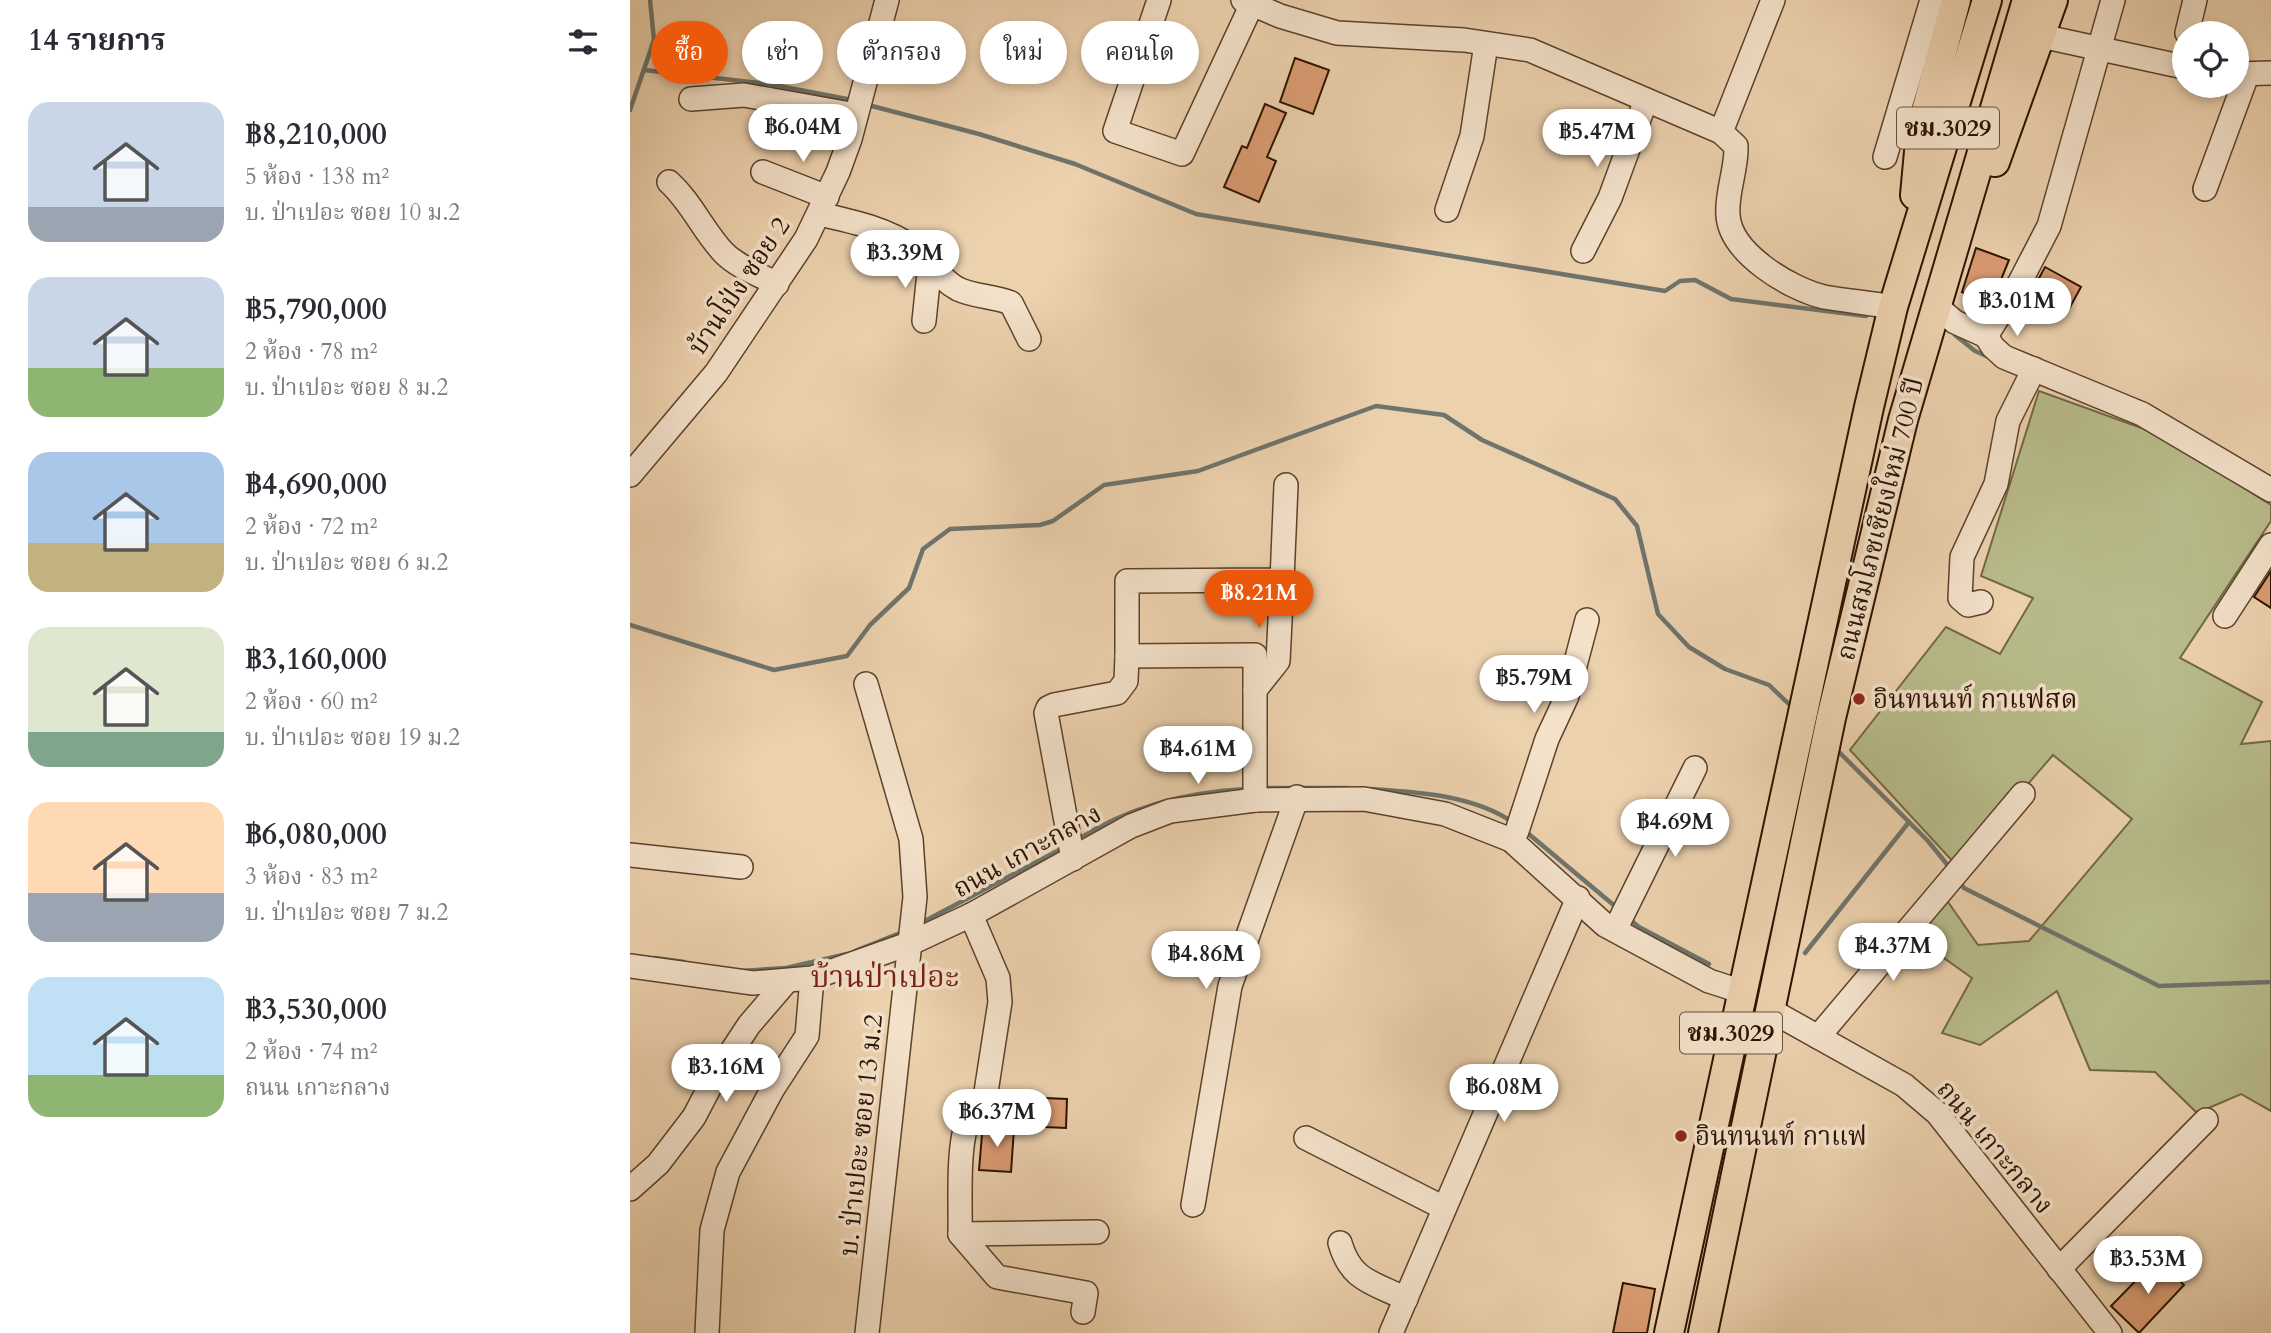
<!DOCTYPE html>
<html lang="th">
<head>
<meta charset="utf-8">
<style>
	body { margin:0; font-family:Cardo,"Noto Serif Thai",serif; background:#f2f2f3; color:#2b2b33; height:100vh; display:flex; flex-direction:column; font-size:26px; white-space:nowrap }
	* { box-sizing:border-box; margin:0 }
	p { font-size:23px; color:#7c7c81 }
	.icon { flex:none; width:38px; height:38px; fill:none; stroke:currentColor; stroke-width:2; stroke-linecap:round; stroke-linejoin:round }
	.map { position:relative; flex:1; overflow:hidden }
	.details { display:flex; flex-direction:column; background:#fff; width:630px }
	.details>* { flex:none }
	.hud { position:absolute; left:21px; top:21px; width:665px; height:63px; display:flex; gap:14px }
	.controls { position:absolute; left:1542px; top:21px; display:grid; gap:14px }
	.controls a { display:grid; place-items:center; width:77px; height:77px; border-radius:50%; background:#fff; box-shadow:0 4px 10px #0003; font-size:35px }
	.price { position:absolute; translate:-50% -60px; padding:0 16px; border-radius:24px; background:#fff; color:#222; font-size:23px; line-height:46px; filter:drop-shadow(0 2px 4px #0008) }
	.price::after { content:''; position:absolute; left:50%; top:42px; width:21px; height:16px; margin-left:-10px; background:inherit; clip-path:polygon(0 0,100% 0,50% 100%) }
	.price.selected { background:#ea580c; color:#fff }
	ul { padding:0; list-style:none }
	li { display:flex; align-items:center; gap:21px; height:175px; padding:0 28px }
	li span { display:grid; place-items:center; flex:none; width:196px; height:140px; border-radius:21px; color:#555 }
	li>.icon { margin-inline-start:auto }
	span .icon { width:84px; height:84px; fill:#fffc; stroke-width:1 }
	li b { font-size:30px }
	h2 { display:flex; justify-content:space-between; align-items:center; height:84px; padding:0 28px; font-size:30px }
	.tag { padding:0 24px; border-radius:32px; background:#fff; box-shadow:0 4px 10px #0003; font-size:24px; line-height:63px }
	.tag.selected { background:#ea580c; color:#fff }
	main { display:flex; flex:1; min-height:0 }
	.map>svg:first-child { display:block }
	.green { fill:#b8bc8a; stroke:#726845; stroke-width:2 }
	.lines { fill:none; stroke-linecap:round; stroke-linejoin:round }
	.stream { stroke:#6f746c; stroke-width:4.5 }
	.building { fill:#db9c73; stroke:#2c1300; stroke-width:2 }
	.minor-casing { stroke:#5c422b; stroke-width:26 }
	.major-casing { stroke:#2c1300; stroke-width:32 }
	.minor { stroke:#f3e1ca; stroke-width:23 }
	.major { stroke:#ecd1ad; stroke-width:28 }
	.poi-dot { fill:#8f2418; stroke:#f3e1ca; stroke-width:2.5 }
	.labels { text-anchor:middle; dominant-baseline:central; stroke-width:7; stroke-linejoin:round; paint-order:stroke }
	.shield { fill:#f3e1ca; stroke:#68513d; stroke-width:2 }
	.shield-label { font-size:24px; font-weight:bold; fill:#2c1300 }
	.street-label { font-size:26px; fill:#2c1300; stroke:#f3e1ca }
	.poi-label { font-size:26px; fill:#2c1300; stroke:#f3e1ca; text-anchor:start }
	.quarter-label { font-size:30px; fill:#7a1f14; stroke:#f3e1ca }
</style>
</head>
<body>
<main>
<section class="details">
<h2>14 รายการ<svg class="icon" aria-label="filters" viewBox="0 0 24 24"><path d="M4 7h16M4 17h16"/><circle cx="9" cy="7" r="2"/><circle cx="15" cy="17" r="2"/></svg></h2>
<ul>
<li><span style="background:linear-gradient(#c9d6e8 75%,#9aa5b1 0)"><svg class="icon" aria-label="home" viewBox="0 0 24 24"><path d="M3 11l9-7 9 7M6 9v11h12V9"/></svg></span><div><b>฿8,210,000</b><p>5 ห้อง · 138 m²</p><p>บ. ป่าเปอะ ซอย 10 ม.2</p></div></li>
<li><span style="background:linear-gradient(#c9d6e8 65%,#8fb573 0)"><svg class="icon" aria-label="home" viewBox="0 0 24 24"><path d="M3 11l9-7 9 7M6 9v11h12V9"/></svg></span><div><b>฿5,790,000</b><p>2 ห้อง · 78 m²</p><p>บ. ป่าเปอะ ซอย 8 ม.2</p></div></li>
<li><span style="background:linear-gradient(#a9c7e8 65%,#c2b280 0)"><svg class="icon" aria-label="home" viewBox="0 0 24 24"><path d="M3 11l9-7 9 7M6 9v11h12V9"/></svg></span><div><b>฿4,690,000</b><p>2 ห้อง · 72 m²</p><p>บ. ป่าเปอะ ซอย 6 ม.2</p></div></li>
<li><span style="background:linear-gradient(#dfe7d0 75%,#7fa58c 0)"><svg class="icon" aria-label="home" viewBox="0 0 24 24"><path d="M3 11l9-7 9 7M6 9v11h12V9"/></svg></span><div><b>฿3,160,000</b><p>2 ห้อง · 60 m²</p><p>บ. ป่าเปอะ ซอย 19 ม.2</p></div></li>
<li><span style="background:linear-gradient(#ffd9b3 65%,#9aa5b1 0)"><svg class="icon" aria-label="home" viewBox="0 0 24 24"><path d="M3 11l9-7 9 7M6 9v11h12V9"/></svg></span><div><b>฿6,080,000</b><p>3 ห้อง · 83 m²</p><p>บ. ป่าเปอะ ซอย 7 ม.2</p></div></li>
<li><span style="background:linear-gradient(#bfe0f5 70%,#8fb573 0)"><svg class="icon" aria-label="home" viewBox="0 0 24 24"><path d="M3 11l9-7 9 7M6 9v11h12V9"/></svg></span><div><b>฿3,530,000</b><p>2 ห้อง · 74 m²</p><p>ถนน เกาะกลาง</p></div></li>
</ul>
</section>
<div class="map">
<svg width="1641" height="1333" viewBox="0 0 1641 1333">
	<rect width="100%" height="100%" fill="#ecd1ad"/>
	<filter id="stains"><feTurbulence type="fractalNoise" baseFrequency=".00286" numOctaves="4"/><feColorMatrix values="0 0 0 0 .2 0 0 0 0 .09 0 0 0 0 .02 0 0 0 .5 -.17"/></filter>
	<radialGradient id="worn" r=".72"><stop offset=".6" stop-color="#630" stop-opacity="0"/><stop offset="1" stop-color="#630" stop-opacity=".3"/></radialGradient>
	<path class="green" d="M1409,391L1528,434L1641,505V521L1550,658L1632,702L1611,744L1641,741V1111L1611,1094L1567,1113L1525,1072L1460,1070L1427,991L1350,1045L1312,1033L1342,978L1283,936L1316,899L1348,945L1399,941L1502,819L1423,755L1327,866L1220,750L1316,627L1370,654L1403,598L1351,576Z"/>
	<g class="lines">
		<g class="stream">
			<path d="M14,70L139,84L222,100"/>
			<path d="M238,105L349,134L445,164L566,214L1035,291L1050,281L1065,280L1101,299L1236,316"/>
			<path d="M0,110L24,40L20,0"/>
			<path d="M1325,335L1345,351L1361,358"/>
			<path d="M0,625L144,670L217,656L240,625L279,588L293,549L320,529L410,525L423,521L474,485L568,471L746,406L814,415L852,440L985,499L1007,526L1028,614L1059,647L1095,669L1139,685L1163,708"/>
			<path d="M1205,748L1298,841L1320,868"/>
			<path d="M633,788H718"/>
			<path d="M741,789C788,792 844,795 884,823"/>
			<path d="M894,830L986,907"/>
			<path d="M447,840C498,807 556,792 617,789"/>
			<path d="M1329,881L1334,888L1529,986L1641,982"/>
			<path d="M998,918L1009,927L1079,964"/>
			<path d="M289,924L433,848"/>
			<path d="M225,951L275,931"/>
			<path d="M1175,953L1279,822"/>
			<path d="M25,958L54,962"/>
			<path d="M111,971L156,968L217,954"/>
		</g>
	</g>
	<g class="building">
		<path d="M665,58L699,70L683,114L650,102Z"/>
		<path d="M635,104L656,113L637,157L646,161L629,202L594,187L612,146L617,148Z"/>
		<path d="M1346,248L1379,260L1364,297L1355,294L1353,299L1332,292Z"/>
		<path d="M1415,267L1451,287L1439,309L1403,289Z"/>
		<path d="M1641,571V608L1624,597Z"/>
		<path d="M392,1097L437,1099L436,1128L391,1126L397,1115Z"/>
		<path d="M353,1123L362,1128L384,1129L381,1172L349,1170Z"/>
		<path d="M1527,1259L1554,1285L1509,1333L1481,1306Z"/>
		<path d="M993,1283L1025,1289L1017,1333H983Z"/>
	</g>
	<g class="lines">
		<defs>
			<g id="minor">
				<path d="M529,0L485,131L552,154L622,4"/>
				<path d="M613,0L650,16L707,33L834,40L900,50L1091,132L1106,146C1107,169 1096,193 1098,215C1100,253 1160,289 1194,297C1217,301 1240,303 1263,307"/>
				<path d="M1483,0L1419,226L1390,282L1356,336L1363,347L1374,357L1512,414L1641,490"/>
				<path d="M1557,33L1565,0"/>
				<path d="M1411,36L1554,67"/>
				<path d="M1606,74L1641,73"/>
				<path d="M61,99L114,95L226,115"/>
				<path d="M1091,132L1143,0"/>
				<path d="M1255,157L1302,0"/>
				<path d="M133,172L197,197"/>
				<path d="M39,182C62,203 73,231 94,253C108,267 130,275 147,284"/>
				<path d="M1575,189L1617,75"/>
				<path d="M817,210L842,136L856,44"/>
				<path d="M189,214C221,221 258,229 285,249C301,261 310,280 328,289C345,297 364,296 381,303L399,339"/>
				<path d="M953,251L980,198L1016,100"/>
				<path d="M1306,306L1325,322L1356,336"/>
				<path d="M294,321L300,263"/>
				<path d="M0,475L86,373L176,239L208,172L220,139L257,0"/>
				<path d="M1351,602L1338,605L1330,598L1332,557L1366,484L1378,421L1404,369"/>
				<path d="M1595,616L1641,545"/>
				<path d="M236,684L281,839L285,897L237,1333"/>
				<path d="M625,690L648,661L652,580"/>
				<path d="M625,800V655L497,656V581L652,580L656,485"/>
				<path d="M881,840L887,831L917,739L937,696L957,620"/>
				<path d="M0,855L111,867"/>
				<path d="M443,859L416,713L418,708L424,705L487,693L496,681L497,656"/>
				<path d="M341,915L368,978L370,1002L356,1092C352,1102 346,1105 341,1114C326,1139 331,1203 330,1234L367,1277L456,1293L453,1312"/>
				<path d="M985,930L1065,768"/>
				<path d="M0,966L123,983L182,978L281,943L341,915L501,826L540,811L625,800L734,799L815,814L881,840L975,925L1079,981L1110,991"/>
				<path d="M1140,1010L1274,1085L1307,1113L1480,1333"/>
				<path d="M1188,1037L1393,794"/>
				<path d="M352,1102L363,1114L383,1115"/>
				<path d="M676,1138L814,1208"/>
				<path d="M0,1189L28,1164L64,1117L86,1075L119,1025L155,983"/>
				<path d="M563,1205L600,986L667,797"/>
				<path d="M330,1234L467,1232"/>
				<path d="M710,1243C721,1281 742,1282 776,1299"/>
				<path d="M1429,1269L1576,1120"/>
				<path d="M77,1333L82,1230L98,1172L142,1090L177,1036L182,978"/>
				<path d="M761,1333L948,898"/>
			</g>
			<g id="major">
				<path d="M1365,162L1423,0"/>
				<path d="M1285,195L1291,130L1326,0"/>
				<path d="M1039,1333L1239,407L1263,307L1357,0"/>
				<path d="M1073,1333L1201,718L1273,420L1397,0"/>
			</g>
		</defs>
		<use href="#minor" class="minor-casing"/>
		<use href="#major" class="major-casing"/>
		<use href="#minor" class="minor"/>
		<use href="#major" class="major"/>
	</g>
	<g class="poi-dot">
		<circle cx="1229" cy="699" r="7"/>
		<circle cx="1051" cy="1136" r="7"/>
	</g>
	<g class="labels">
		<g class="shield">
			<rect x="1267" y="107.5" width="102" height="41" rx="5"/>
			<rect x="1050" y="1012.5" width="102" height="41" rx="5"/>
		</g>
		<g class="shield-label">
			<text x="1318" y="128">ชม.3029</text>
			<text x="1101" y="1033">ชม.3029</text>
		</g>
		<g class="street-label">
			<text transform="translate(109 286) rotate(-56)">บ้านโป่ง ซอย 2</text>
			<text transform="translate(1250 519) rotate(-76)">ถนนสมโภชเชียงใหม่ 700 ปี</text>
			<text transform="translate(397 851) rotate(-29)">ถนน เกาะกลาง</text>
			<text transform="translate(231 1135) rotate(-84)">บ. ป่าเปอะ ซอย 13 ม.2</text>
			<text transform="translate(1365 1147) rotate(50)">ถนน เกาะกลาง</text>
		</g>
		<g class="poi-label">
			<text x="1243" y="699">อินทนนท์ กาแฟสด</text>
			<text x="1065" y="1136">อินทนนท์ กาแฟ</text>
		</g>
		<g class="quarter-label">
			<text x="255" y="977">บ้านป่าเปอะ</text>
		</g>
	</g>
	<rect width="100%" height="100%" filter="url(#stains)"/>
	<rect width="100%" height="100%" fill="url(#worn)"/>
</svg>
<div class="controls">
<a><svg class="icon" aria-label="locate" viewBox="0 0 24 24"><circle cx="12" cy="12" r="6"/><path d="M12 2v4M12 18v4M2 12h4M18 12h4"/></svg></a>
</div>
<b class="price" style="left:173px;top:164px">฿6.04M</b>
<b class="price" style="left:967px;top:169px">฿5.47M</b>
<b class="price" style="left:275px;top:290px">฿3.39M</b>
<b class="price" style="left:1387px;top:338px">฿3.01M</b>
<b class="price selected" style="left:629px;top:630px">฿8.21M</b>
<b class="price" style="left:904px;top:715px">฿5.79M</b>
<b class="price" style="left:568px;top:786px">฿4.61M</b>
<b class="price" style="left:1045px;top:859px">฿4.69M</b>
<b class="price" style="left:1263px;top:983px">฿4.37M</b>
<b class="price" style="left:576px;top:991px">฿4.86M</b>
<b class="price" style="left:96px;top:1104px">฿3.16M</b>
<b class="price" style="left:874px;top:1124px">฿6.08M</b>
<b class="price" style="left:367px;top:1149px">฿6.37M</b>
<b class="price" style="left:1518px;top:1296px">฿3.53M</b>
<div class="hud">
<a class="tag selected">ซื้อ</a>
<a class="tag">เช่า</a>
<a class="tag">ตัวกรอง</a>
<a class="tag">ใหม่</a>
<a class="tag">คอนโด</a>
</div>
</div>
</main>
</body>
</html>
